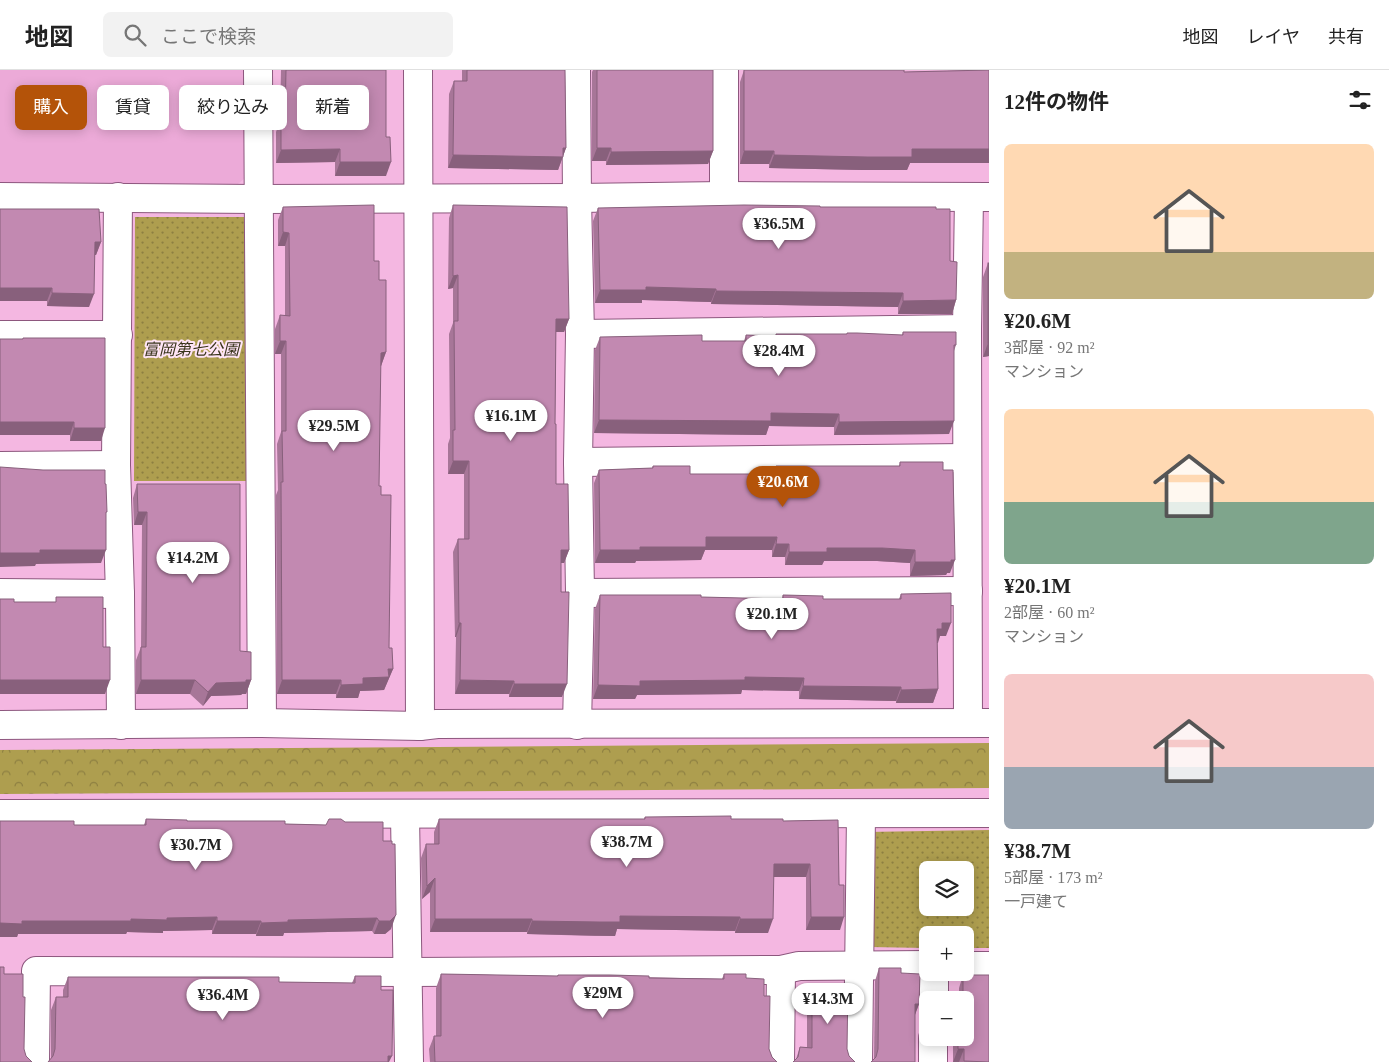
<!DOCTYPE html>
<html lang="ja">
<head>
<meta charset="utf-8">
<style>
	body { margin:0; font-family:"Times New Roman","Noto Sans JP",serif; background:#f2f2f2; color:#222; height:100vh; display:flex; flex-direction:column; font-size:19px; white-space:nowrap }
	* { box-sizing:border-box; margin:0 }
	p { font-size:16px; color:#767676 }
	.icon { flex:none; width:28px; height:28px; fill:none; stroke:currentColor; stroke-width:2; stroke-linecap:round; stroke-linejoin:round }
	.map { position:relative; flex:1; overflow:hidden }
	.drawer { display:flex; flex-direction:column; background:#fff; width:400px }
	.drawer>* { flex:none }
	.hud { position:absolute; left:15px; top:15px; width:475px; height:45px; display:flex; gap:10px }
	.buttons { position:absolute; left:919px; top:791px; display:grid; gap:10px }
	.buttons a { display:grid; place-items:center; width:55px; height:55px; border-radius:8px; background:#fff; box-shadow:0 2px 12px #0003; font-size:25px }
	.price { position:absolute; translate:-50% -42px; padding:0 11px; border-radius:18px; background:#fff; color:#222; font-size:16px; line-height:32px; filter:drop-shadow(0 1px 2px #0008) }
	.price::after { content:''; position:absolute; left:50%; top:30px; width:15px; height:11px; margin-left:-8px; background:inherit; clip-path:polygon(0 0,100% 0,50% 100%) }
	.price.on { background:#b45309; color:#fff }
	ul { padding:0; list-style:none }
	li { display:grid; align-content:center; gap:10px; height:265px; padding:0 15px }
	li span { display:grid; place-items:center; height:155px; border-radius:8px; color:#555 }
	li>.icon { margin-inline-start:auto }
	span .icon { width:90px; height:90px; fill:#fffc; stroke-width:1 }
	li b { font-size:21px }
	h2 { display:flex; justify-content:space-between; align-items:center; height:60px; padding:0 15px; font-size:21px }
	.tag { padding:0 18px; border-radius:8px; background:#fff; box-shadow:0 2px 12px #0003; font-size:18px; line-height:45px }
	.tag.on { background:#b45309; color:#fff }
	header { display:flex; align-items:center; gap:30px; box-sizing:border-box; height:70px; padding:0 25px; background:#fff; border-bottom:1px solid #e0e0e0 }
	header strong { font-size:24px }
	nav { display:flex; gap:28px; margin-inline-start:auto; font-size:18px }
	.search { width:350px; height:45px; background:#f2f2f2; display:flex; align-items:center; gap:12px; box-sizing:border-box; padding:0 18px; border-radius:8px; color:#767676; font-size:19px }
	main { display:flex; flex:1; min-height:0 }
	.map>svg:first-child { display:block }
	.built { fill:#ecaad8 }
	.grass { fill:url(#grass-dots); fill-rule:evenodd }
	.forest { fill:url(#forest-crowns) }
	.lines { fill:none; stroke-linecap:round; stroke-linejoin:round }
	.minor-casing { stroke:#8d577e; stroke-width:30 }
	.minor { stroke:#fff; stroke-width:28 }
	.wall { fill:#a77698 }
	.shaded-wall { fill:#88607c }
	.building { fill:#c289b1; stroke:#88607c }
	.labels { text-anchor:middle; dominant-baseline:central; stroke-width:4; stroke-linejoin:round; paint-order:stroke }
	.park-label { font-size:16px; font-style:italic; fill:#39341b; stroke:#ffe5f6 }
</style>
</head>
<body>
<header>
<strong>地図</strong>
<div class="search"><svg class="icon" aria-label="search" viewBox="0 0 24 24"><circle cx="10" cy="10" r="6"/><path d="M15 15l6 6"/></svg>ここで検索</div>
<nav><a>地図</a><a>レイヤ</a><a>共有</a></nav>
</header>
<main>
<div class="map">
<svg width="989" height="992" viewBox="0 0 989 992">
	<defs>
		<pattern id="grass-dots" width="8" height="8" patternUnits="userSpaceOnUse" patternTransform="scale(1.25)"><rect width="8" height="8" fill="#ae9e4f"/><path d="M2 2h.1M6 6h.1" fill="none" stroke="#8d7f41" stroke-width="1.8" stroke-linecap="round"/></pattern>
		<pattern id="forest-crowns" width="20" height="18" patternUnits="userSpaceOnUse" patternTransform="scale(1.25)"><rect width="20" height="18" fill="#ae9e4f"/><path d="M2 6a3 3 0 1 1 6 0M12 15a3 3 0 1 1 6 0" fill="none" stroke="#8d7f41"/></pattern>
	</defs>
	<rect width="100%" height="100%" fill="#f4b7e1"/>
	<path class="built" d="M0,0H247V106L238,114L0,115Z"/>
	<g class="grass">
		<path d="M135,147H248V411H134Z"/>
		<path d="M989,760V878H965V865H928L927,878L869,877L865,762ZM928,800H965V838H928Z"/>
	</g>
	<path class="forest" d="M989,673V718L0,724V680Z"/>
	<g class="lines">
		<defs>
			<g id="minor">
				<path d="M258,0L262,653"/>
				<path d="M418,0L420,656"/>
				<path d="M576,0L577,128L580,264L578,392L580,523L577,655"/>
				<path d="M724,0V126"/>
				<path d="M0,127L259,129L577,128L724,126L989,127"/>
				<path d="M118,127L116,395L120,524L121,655"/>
				<path d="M580,264L967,259"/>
				<path d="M0,265H118"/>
				<path d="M578,392L967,388"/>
				<path d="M0,396L116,395"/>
				<path d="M0,523L120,524"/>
				<path d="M580,523L968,521"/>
				<path d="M968,653L967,259L969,127"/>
				<path d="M0,655L262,653L420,656L437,654L989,653"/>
				<path d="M0,744L989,743"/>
				<path d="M405,745L409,992"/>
				<path d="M965,896H989"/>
				<path d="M934,930V902"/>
				<path d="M35,992L36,901L409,902L781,900L799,896L928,895"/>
				<path d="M780,992L781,900"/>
				<path d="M858,992L861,744"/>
				<path d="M933,992V968"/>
			</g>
		</defs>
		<use href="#minor" class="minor-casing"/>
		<use href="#minor" class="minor"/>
	</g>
	<g class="wall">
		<path d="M281,0H386V106H335V92L276,93V62L280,50Z"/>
		<path d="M462,0H565L566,78L558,100L448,98L449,24L454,11H462Z"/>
		<path d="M593,0H713V81L708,94L606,95V91H592V2Z"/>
		<path d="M744,0H904V2L989,0V93H910L907,100H862L769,98V94H740V12Z"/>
		<path d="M453,135L569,249L564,262H556L555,354L556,414L569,480L564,493H561L562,627H509V624H455L456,567H455L453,482L458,469H464V404H448V374L450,368L449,264L453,253V218L448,219L449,148Z"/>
		<path d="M283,137L374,191L379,210L386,282L381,296H380L379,416L381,425L389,578L393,599L384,620L360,621L358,628H336V624H277L276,425L278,420L277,374L281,362V284H275V259L280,245L285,246V176H278V150Z"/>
		<path d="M820,137L936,139L950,191L956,230L952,244H898V237L711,234V232L642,230V233H595L593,151L598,138Z"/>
		<path d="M101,172L96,185H95L89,237L47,236V231H0Z"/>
		<path d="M988,193H989V286L983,287V207Z"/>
		<path d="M903,262L956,275L954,281L949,364L834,365V357L769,356L766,365L594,363L595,280L600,267L702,271H744L746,265L776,266V264L902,265Z"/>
		<path d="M23,268L101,371H70V365H0Z"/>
		<path d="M900,392L950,503H947L946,505L910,506V493L877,491H824L822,495H785V487H772V480H705L701,490L636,491L635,493H595L594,413L599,400L652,398L653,396L690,404H773L776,396H899Z"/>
		<path d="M137,414L240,581L251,610L246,624H242L241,625L211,626L203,636L190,624H136V590L141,577L142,455H134L133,428Z"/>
		<path d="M901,524L946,566H940L937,573L938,619L933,633H896V631L799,629V621L742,620L741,624L637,625L635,629H593L595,539L600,525L782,529L783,525L823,529H899Z"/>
		<path d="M645,747L783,751L838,750L840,860H806V807H773L768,863H735V861L617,859L615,866H595L527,864V862H430V822L422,829L421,788L426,774H434V762L439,749H644Z"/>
		<path d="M146,749L187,751L326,755L345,752L383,771L391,859L385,864H374L372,861L284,863L283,866H256V864H212V860L163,861V863L127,862L126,864H18L17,867H0V751L74,755H144Z"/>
		<path d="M879,898L901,903L919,934L915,945L874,989L875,911Z"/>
		<path d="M441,904L557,906L558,905L722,909L724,904L746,908L764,926L769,979L772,987L777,992H430L429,979L434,966H436V918Z"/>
		<path d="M963,905L989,992H953V968H965V930H956L958,924H959V918Z"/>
		<path d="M355,906H381L51,989V940L56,927H63V920L68,907L279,912L352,913Z"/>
		<path d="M812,914L847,979L796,989L800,977H807V928Z"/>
	</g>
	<g class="shaded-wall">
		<path d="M566,78L558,100L448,98L453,85Z"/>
		<path d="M597,78H611L606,91H592Z"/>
		<path d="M340,79L335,92L276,93L281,80Z"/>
		<path d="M912,79H989V93H910L907,100H862L769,98L774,85Z"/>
		<path d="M713,81L708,94L606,95L611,82Z"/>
		<path d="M744,81H774L769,94H740Z"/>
		<path d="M340,92H391L386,106H335Z"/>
		<path d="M283,162L289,163L285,176H278Z"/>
		<path d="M95,172H101L96,185H90Z"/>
		<path d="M458,205L453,218L448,219L453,206Z"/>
		<path d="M646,217L716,219L711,232L642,230V233H595L600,220Z"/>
		<path d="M0,218H52L47,231H0Z"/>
		<path d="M716,221L903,223L898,237L711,234Z"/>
		<path d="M52,223L94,224L89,237L47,236Z"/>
		<path d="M956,230L952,244H898L903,231Z"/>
		<path d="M556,249H569L564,262H551Z"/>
		<path d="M280,271H286L281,284H275Z"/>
		<path d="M988,273H989V286L983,287Z"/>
		<path d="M386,282L381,296H376L381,283Z"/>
		<path d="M771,343L839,344L834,357L769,356L766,365L594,363L599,350Z"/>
		<path d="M954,351L949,364L834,365L839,352Z"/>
		<path d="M0,352H74L70,365H0Z"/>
		<path d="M74,358H105L101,371H70Z"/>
		<path d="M453,391H469L464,404H448Z"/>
		<path d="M138,442H147L142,455H134Z"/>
		<path d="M706,467H777L772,480H705L701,490L636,491L635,493H595L600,480L640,477Z"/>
		<path d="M776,474H789L785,487H772Z"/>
		<path d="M827,478H882L915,480L910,493L877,491H824L822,495H785L789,482Z"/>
		<path d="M40,480H106L101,493L36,494L35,496L0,497V483Z"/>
		<path d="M561,480H569L564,493H556Z"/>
		<path d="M951,490H955L950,503H947L946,505L910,506L915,492Z"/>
		<path d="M459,553H461L456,567H455Z"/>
		<path d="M942,553H951L946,566H940L938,573H932L937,559Z"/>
		<path d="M388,599H393L384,620L360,621L358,628H336L341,615Z"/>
		<path d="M745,607L804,608L799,621L742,620L741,624L637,625L635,629H593L598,615L640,611Z"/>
		<path d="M0,610H110L105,624H0Z"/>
		<path d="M141,610H195L190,624H136Z"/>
		<path d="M246,610H251L246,624H242L241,625L211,626L203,636L208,622L216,613Z"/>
		<path d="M282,610H341L336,624H277Z"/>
		<path d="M460,610L514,611L509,624H455Z"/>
		<path d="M514,614H567L562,627H509Z"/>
		<path d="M803,616L901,617L896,631L799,629Z"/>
		<path d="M938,619L933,633H896L901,620Z"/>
		<path d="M774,794H810L806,807H769Z"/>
		<path d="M435,808L430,822L422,829L427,816Z"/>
		<path d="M396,845L391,859L385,864H374L379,851Z"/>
		<path d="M620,846L740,847L735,861L617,859L615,866L527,864L532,851Z"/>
		<path d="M217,847L212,860L163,861V863L127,862L126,864H18L17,867H0V853L22,851Z"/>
		<path d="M811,847H844L840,860H806Z"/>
		<path d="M377,848L372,861L284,863L283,866H256L261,853L288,850Z"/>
		<path d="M435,849H532L527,862H430Z"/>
		<path d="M740,849H773L768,863H735Z"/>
		<path d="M217,851H261L256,864H212Z"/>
		<path d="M915,934H919L914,947Z"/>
		<path d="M958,979H964L959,992H953Z"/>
		<path d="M388,986H392L389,992H385Z"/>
	</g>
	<g class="building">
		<path d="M286,0H386V67H390L391,92H340V79L281,80V49H285Z"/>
		<path d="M467,0H565L566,78H563V87L453,85L454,11H467Z"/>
		<path d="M597,0H713V81L611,82V78H597Z"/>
		<path d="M744,0H904V2L989,0V79H912V87H867L774,85V81H744Z"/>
		<path d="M374,135V191H379V210H386V282L381,283L379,416H381V425H391L389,578H392L393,599H388L389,607L363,608V614L341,615V610H282L281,412H283L282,361H286V271H280V245L290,246L289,163L283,162V137Z"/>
		<path d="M453,135L567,137L569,249H556L555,354H556V414H568L569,480H561V522H569L567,614H514V611L460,610L461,553H459L458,469H469V391H453V360H455L454,251H458V205L453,206Z"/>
		<path d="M744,135L820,136V137H936V139H950V191L957,192L956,230L903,231V223L716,221V219L646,217V220H600L598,138Z"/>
		<path d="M0,139H99L101,172H95L94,224L52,223V218H0Z"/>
		<rect x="988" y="193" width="1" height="80"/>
		<path d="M903,262H956V275H954V351L839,352V344L771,343V351L599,350L600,267L702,265V271H746V265L776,266V264H847V263H857L903,265Z"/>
		<path d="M23,268H105V358H74V352H0V269H23Z"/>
		<path d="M900,392H943V400H953L955,490H951V492H915V480L882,478H827V482H789V474H776L777,467H706V477H640V480H600L599,400L653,398V396H690V404H776V396H900Z"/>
		<path d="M0,397L43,400H105V414H106L107,442H106V480H40V483H0Z"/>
		<path d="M137,414H240V581L251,582V610H246V612L216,613L208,622L195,610H141V577H146L147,442H138Z"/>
		<path d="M951,523V553H942V559H937L938,619L901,620V617L803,616L804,608L745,607V610L640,611V616L598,615L600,525H701V527L783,529V525L823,526V529H901V524Z"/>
		<path d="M56,527H103V577H110V610H0V529H14V532H56Z"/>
		<path d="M731,746V749H783V751L838,750L839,815H844V847H811L810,794H774L773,849H740V847L620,846V852H599L532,851V849H435V808L427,816L426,774H439V749H645V747Z"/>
		<path d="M146,749L187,750V751H285V754L326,755L329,749H341L345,752H383V771H392V774H395L396,845L390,851H379L377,848L288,850V852L261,853V851H217V847L167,848V850L131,849V851H22V854L0,853V751H74V755H146Z"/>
		<path d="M0,897H4V904H23V927H25L24,979L26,986L32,992H0Z"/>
		<path d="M879,898H901V903L920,904L919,934H915V992H871L876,987L878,979Z"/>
		<path d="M441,904L558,906V905H609L649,906V908L724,909V904H746V908L764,909V926H770L769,979L772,987L777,992H435L434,966H441Z"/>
		<path d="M963,905H989V992L964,991V979H958V968H965V930H958V924H963Z"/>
		<path d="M355,906H381V920H393L392,986H388V992H48L53,986L55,979L56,927H68V907H279V912L355,913Z"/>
		<path d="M812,914H848L847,979L849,986L855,992H793L798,987L800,977L812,978Z"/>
	</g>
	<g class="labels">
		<g class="park-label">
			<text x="191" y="279">富岡第七公園</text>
		</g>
	</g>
</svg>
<div class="buttons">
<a><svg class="icon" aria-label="layers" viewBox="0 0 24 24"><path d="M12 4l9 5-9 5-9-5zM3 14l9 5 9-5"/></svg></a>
<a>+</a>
<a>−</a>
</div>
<b class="price" style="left:779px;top:180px">¥36.5M</b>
<b class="price" style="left:779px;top:307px">¥28.4M</b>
<b class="price" style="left:511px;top:372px">¥16.1M</b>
<b class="price" style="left:334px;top:382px">¥29.5M</b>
<b class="price on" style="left:783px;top:438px">¥20.6M</b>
<b class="price" style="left:193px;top:514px">¥14.2M</b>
<b class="price" style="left:772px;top:570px">¥20.1M</b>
<b class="price" style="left:627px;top:798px">¥38.7M</b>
<b class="price" style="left:196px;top:801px">¥30.7M</b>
<b class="price" style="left:603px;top:949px">¥29M</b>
<b class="price" style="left:223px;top:951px">¥36.4M</b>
<b class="price" style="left:828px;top:955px">¥14.3M</b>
<div class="hud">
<a class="tag on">購入</a>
<a class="tag">賃貸</a>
<a class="tag">絞り込み</a>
<a class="tag">新着</a>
</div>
</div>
<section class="drawer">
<h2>12件の物件<svg class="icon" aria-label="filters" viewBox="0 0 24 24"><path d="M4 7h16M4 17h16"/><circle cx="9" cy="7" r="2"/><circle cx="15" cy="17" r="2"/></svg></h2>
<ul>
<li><span style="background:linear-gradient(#ffd9b3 70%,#c2b280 0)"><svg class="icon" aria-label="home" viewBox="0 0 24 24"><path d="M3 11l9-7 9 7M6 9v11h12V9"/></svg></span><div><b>¥20.6M</b><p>3部屋 · 92 m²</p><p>マンション</p></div></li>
<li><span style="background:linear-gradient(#ffd9b3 60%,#7fa58c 0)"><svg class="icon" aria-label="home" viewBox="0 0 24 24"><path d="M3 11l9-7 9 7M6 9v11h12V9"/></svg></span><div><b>¥20.1M</b><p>2部屋 · 60 m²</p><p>マンション</p></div></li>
<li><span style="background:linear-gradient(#f6c9c9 60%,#9aa5b1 0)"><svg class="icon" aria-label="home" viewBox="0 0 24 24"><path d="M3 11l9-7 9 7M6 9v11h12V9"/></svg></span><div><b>¥38.7M</b><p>5部屋 · 173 m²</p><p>一戸建て</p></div></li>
</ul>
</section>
</main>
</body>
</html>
